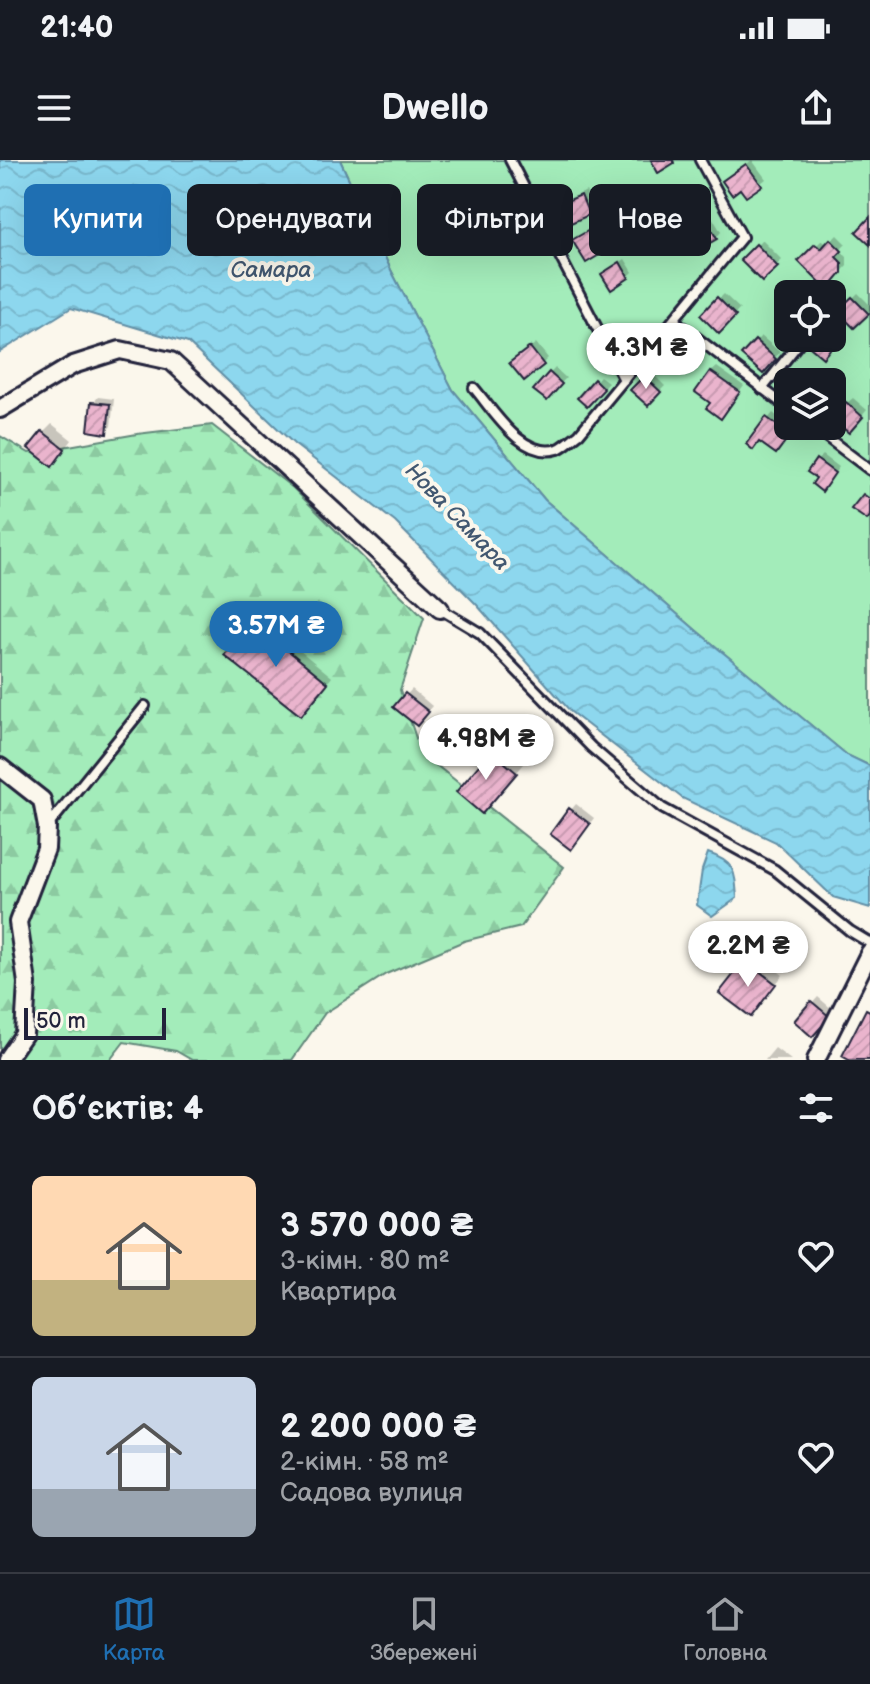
<!DOCTYPE html>
<html lang="uk">
<head>
<meta charset="utf-8">
<style>
	body { margin:0; font-family:"Balsamiq Sans",sans-serif; background:#20242c; color:#f1f3f6; height:100vh; display:flex; flex-direction:column; font-size:30px; white-space:nowrap }
	* { box-sizing:border-box; margin:0 }
	p { font-size:26px; color:#9ea1a6 }
	.icon { flex:none; width:44px; height:44px; fill:none; stroke:currentColor; stroke-width:2; stroke-linecap:round; stroke-linejoin:round }
	.map { position:relative; height:900px; overflow:hidden }
	.side { display:flex; flex-direction:column; background:#171b24; flex:1 }
	.side>* { flex:none }
	.guide { position:absolute; left:24px; top:24px; width:822px; height:72px; display:flex; gap:16px }
	.tools { position:absolute; left:774px; top:120px; display:grid; gap:16px }
	.tools a { display:grid; place-items:center; width:72px; height:72px; border-radius:12px; background:#171b24; box-shadow:0 8px 32px #0002; font-size:40px }
	.scale { position:absolute; left:24px; bottom:20px; width:142px; box-sizing:border-box; padding-left:8px; border:4px solid #22223b; border-top:0; font-size:22px; line-height:28px; white-space:nowrap; color:#22223b; -webkit-text-stroke:6px #fbf7ec; paint-order:stroke }
	.price { position:absolute; translate:-50% -68px; padding:0 18px; border-radius:28px; background:#fff; color:#222; font-size:26px; line-height:52px; filter:drop-shadow(0 2px 4px #0008) }
	.price::after { content:''; position:absolute; left:50%; top:48px; width:24px; height:18px; margin-left:-12px; background:inherit; clip-path:polygon(0 0,100% 0,50% 100%) }
	.price.selected { background:#1f6fb2; color:#fff }
	ul { padding:0; list-style:none }
	li { display:flex; align-items:center; gap:24px; height:200px; padding:0 32px }
	li+li { border-top:2px solid #363941 }
	li span { display:grid; place-items:center; flex:none; width:224px; height:160px; border-radius:12px; color:#555 }
	li>.icon { margin-inline-start:auto }
	span .icon { width:96px; height:96px; fill:#fffc; stroke-width:1 }
	li b { font-size:34px }
	h2 { display:flex; justify-content:space-between; align-items:center; height:96px; padding:0 32px; font-size:34px }
	.tag { padding:0 28px; border-radius:12px; background:#171b24; box-shadow:0 8px 32px #0002; font-size:28px; line-height:72px }
	.tag.selected { background:#1f6fb2; color:#fff }
	.status { display:flex; justify-content:space-between; align-items:center; height:56px; padding:0 40px; background:#171b24; direction:ltr }
	.status svg { height:22px; fill:currentColor }
	header { display:flex; justify-content:space-between; align-items:center; height:104px; padding:0 32px; background:#171b24; font-size:36px; font-weight:700 }
	.tabs { display:flex; justify-content:space-around; align-items:center; height:112px; border-top:2px solid #363941; background:#171b24; font-size:22px; color:#9ea1a6 }
	.tabs a { display:grid; justify-items:center; gap:4px }
	.tabs .selected { color:#1f6fb2 }
	.map>svg:first-child { display:block }
	.forest { fill:url(#forest-firs); stroke:#62877a; stroke-width:2 }
	.green { fill:#a3ecba; stroke:#62877a; stroke-width:2; fill-rule:evenodd }
	.water { fill:url(#water-waves); stroke:#628fa6; stroke-width:2 }
	.shadow { fill:#0003 }
	.building { fill:url(#building-hatch); stroke:#22223b; stroke-width:2 }
	.lines { fill:none; stroke-linecap:round; stroke-linejoin:round }
	.lane-casing { stroke:#22223b; stroke-width:14 }
	.street-casing { stroke:#22223b; stroke-width:22 }
	.lane { stroke:#fbf7ec; stroke-width:8 }
	.street { stroke:#fbf7ec; stroke-width:16 }
	.labels { text-anchor:middle; dominant-baseline:central; stroke-width:8; stroke-linejoin:round; paint-order:stroke }
	.water-label { font-size:22px; font-style:italic; fill:#425871; stroke:#fbf7ec }
</style>
</head>
<body>
<div class="status"><b>21:40</b><svg viewBox="0 0 49 12"><path d="M0 12V9h3v3zM5 12V6h3v6zM10 12V3h3v9zM15 12V0h3v12zM26 1h20v11H26zM47 4h2v5h-2z"/></svg></div>
<header><svg class="icon" aria-label="menu" viewBox="0 0 24 24"><path d="M4 6h16M4 12h16M4 18h16"/></svg>Dwello<svg class="icon" aria-label="share" viewBox="0 0 24 24"><path d="M12 15V3M7 8l5-5 5 5M5 13v7h14v-7"/></svg></header>
<div class="map">
<svg width="870" height="900" viewBox="0 0 870 900">
	<defs>
		<pattern id="forest-firs" width="22" height="20" patternUnits="userSpaceOnUse" patternTransform="scale(2)"><rect width="22" height="20" fill="#a3ecba"/><path d="M5 1l3.5 6h-7zM16 11l3.5 6h-7z" fill="#8ccaa1"/></pattern>
		<pattern id="water-waves" width="16" height="10" patternUnits="userSpaceOnUse" patternTransform="scale(2)"><rect width="16" height="10" fill="#8dd7ee"/><path d="M0 5q4-4 8 0t8 0" fill="none" stroke="#79b8cd"/></pattern>
		<pattern id="building-hatch" width="6" height="6" patternUnits="userSpaceOnUse" patternTransform="scale(2)"><rect width="6" height="6" fill="#eab4cd"/><path d="M-1 1l2-2M0 6l6-6M5 7l2-2" fill="none" stroke="#c89ab1"/></pattern>
	</defs>
	<rect width="100%" height="100%" fill="#fbf7ec"/>
	<filter id="ink" filterUnits="userSpaceOnUse"><feTurbulence type="fractalNoise" baseFrequency=".0125" numOctaves="2"/><feDisplacementMap in="SourceGraphic" scale="16" xChannelSelector="R" yChannelSelector="G"/><feConvolveMatrix kernelMatrix="1 2 1 2 8 2 1 2 1" color-interpolation-filters="sRGB"/></filter>
	<g filter="url(#ink)">
		<path class="forest" d="M212,265L293,328L424,458L400,530L421,593L564,707L521,767L464,781L386,814L325,853L292,900H192L176,891L124,882L110,900H10L0,894V276L29,293L137,274Z"/>
		<path class="green" d="M340,0H870V606L847,595L697,471L545,340L453,230L391,110ZM788,134H832V178H788ZM788,222H832V266H788Z"/>
		<g class="water">
			<path d="M0,0H340L391,110L453,230L545,340L697,471L847,595L870,606V748L833,737L776,682L682,638L571,552L477,445L395,362L294,284L188,183L71,148L0,192Z"/>
			<path d="M708,693C735,702 735,711 737,738L712,756L697,745L702,710Z"/>
		</g>
		<g class="shadow">
			<path d="M752,0L766,19L747,34L730,16Z"/>
			<path d="M488,26L498,47L496,49L464,38Z"/>
			<path d="M586,31L594,48L572,60L565,43Z"/>
			<path d="M526,53L535,70L530,75L491,74Z"/>
			<path d="M711,55L721,72L716,78L687,71Z"/>
			<path d="M609,58L620,78L586,100L575,80Z"/>
			<path d="M837,75L846,84L840,90L847,97V106L836,118L801,101L822,80L827,85Z"/>
			<path d="M762,80L782,100L762,119L743,100Z"/>
			<path d="M625,99L633,112L628,117L604,114Z"/>
			<path d="M858,133L870,145V150L854,166L840,151Z"/>
			<path d="M724,134L740,149L719,171L703,155Z"/>
			<path d="M761,176L780,192L763,211L744,194Z"/>
			<path d="M536,183L548,198L543,203L517,198Z"/>
			<path d="M717,207L744,226L721,257L712,242L711,212Z"/>
			<path d="M555,208L566,218L546,239L536,229Z"/>
			<path d="M651,212L665,226L647,244L633,230Z"/>
			<path d="M600,216L608,222L587,244L580,238Z"/>
			<path d="M98,237L114,239L111,266L106,272L93,243Z"/>
			<path d="M853,238L867,250L854,265L847,243Z"/>
			<path d="M773,253L794,269L781,287L768,259Z"/>
			<path d="M52,264L72,280L60,296L43,273Z"/>
			<path d="M823,295L839,307L827,324L818,300Z"/>
			<path d="M259,457L332,517L306,549L253,462Z"/>
			<path d="M412,529L432,546L422,558L396,546Z"/>
			<path d="M501,584L524,604L490,643L492,593Z"/>
			<path d="M576,644L594,658L576,682L571,650Z"/>
			<path d="M754,793L783,815L751,855L746,801Z"/>
			<path d="M818,837L833,850L812,874L796,861Z"/>
			<path d="M775,888L791,900H765Z"/>
		</g>
		<g class="building">
			<path d="M651,0H673L674,3L658,13Z"/>
			<path d="M746,4L762,26L746,37L740,29L732,35L722,21Z"/>
			<path d="M485,26L497,50L472,63L460,39Z"/>
			<path d="M581,35L589,55L571,63L562,43Z"/>
			<path d="M520,57L531,77L499,94L488,73Z"/>
			<path d="M870,57V85L856,72Z"/>
			<path d="M705,58L717,79L696,91L685,70Z"/>
			<path d="M603,62L616,85L586,103L572,80Z"/>
			<path d="M830,79L842,91L836,97L842,103V113L831,126L820,123L798,101L815,84L821,89Z"/>
			<path d="M756,84L778,107L762,122L740,100Z"/>
			<path d="M620,102L629,118L611,130L601,114Z"/>
			<path d="M717,137L736,156L719,174L700,155Z"/>
			<path d="M852,137L869,154L854,168L837,151Z"/>
			<path d="M817,178H828L834,184L823,198L810,187Z"/>
			<path d="M755,180L776,199L763,214L741,195Z"/>
			<path d="M530,187L544,205L524,221L509,203Z"/>
			<path d="M710,211L740,232L721,259L706,248L710,243L695,232Z"/>
			<path d="M549,212L562,224L547,241L533,230Z"/>
			<path d="M644,216L661,232L648,246L630,230Z"/>
			<path d="M594,219L604,229L587,247L577,238Z"/>
			<path d="M91,242L110,244L107,274L88,271Z"/>
			<path d="M846,242L863,257L849,273L832,259Z"/>
			<path d="M766,257L790,275L776,294L759,282L753,290L746,284Z"/>
			<path d="M42,271L65,289L52,307L28,288Z"/>
			<path d="M816,299L835,313L822,332L812,324L816,318L807,312Z"/>
			<path d="M863,334L870,339V356L867,360L851,349Z"/>
			<path d="M252,461L328,523L301,556L224,495Z"/>
			<path d="M405,533L429,552L417,566L393,547Z"/>
			<path d="M491,591L517,613L482,654L456,632Z"/>
			<path d="M569,648L590,664L571,690L550,674Z"/>
			<path d="M745,800L776,824L751,857L719,833Z"/>
			<path d="M811,841L830,857L812,877L794,861Z"/>
			<path d="M866,849L870,851V900H849L842,896Z"/>
		</g>
		<g class="lines">
			<defs>
				<g id="lane">
					<path d="M510,0L624,220"/>
					<path d="M675,161L788,248"/>
					<path d="M474,228C493,250 522,300 558,289C565,286 573,278 579,274L742,77L700,0"/>
					<path d="M762,229L803,178"/>
					<path d="M812,266L870,310"/>
					<path d="M440,449L480,473L591,587L662,648L775,710L850,771L870,783"/>
					<path d="M48,666L145,546"/>
				</g>
				<g id="street">
					<path d="M0,249L73,205L120,190L171,201L440,449"/>
					<path d="M0,607L42,640L47,667L46,689L18,762L27,823L24,874L6,900"/>
					<path d="M816,900L870,792"/>
				</g>
			</defs>
			<use href="#lane" class="lane-casing"/>
			<use href="#street" class="street-casing"/>
			<use href="#lane" class="lane"/>
			<use href="#street" class="street"/>
		</g>
	</g>
	<g class="labels">
		<g class="water-label">
			<text x="271" y="110">Самара</text>
			<text transform="translate(457 357) rotate(46)">Нова Самара</text>
		</g>
	</g>
</svg>
<div class="tools">
<a><svg class="icon" aria-label="locate" viewBox="0 0 24 24"><circle cx="12" cy="12" r="6"/><path d="M12 2v4M12 18v4M2 12h4M18 12h4"/></svg></a>
<a><svg class="icon" aria-label="layers" viewBox="0 0 24 24"><path d="M12 4l9 5-9 5-9-5zM3 14l9 5 9-5"/></svg></a>
</div>
<div class="scale">50 m</div>
<b class="price" style="left:646px;top:231px">4.3M ₴</b>
<b class="price selected" style="left:276px;top:509px">3.57M ₴</b>
<b class="price" style="left:486px;top:622px">4.98M ₴</b>
<b class="price" style="left:748px;top:829px">2.2M ₴</b>
<div class="guide">
<a class="tag selected">Купити</a>
<a class="tag">Орендувати</a>
<a class="tag">Фільтри</a>
<a class="tag">Нове</a>
</div>
</div>
<section class="side">
<h2>Об’єктів: 4<svg class="icon" aria-label="filters" viewBox="0 0 24 24"><path d="M4 7h16M4 17h16"/><circle cx="9" cy="7" r="2"/><circle cx="15" cy="17" r="2"/></svg></h2>
<ul>
<li><span style="background:linear-gradient(#ffd9b3 65%,#c2b280 0)"><svg class="icon" aria-label="home" viewBox="0 0 24 24"><path d="M3 11l9-7 9 7M6 9v11h12V9"/></svg></span><div><b>3 570 000 ₴</b><p>3-кімн. · 80 m²</p><p>Квартира</p></div><svg class="icon" aria-label="heart" viewBox="0 0 24 24"><path d="M12 20l-8-8c-3-5 5-10 8-4 3-6 11-1 8 4z"/></svg></li>
<li><span style="background:linear-gradient(#c9d6e8 70%,#9aa5b1 0)"><svg class="icon" aria-label="home" viewBox="0 0 24 24"><path d="M3 11l9-7 9 7M6 9v11h12V9"/></svg></span><div><b>2 200 000 ₴</b><p>2-кімн. · 58 m²</p><p>Садова вулиця</p></div><svg class="icon" aria-label="heart" viewBox="0 0 24 24"><path d="M12 20l-8-8c-3-5 5-10 8-4 3-6 11-1 8 4z"/></svg></li>
</ul>
</section>
<nav class="tabs">
<a class="selected"><svg class="icon" aria-label="map" viewBox="0 0 24 24"><path d="M3 6l6-2 6 2 6-2v14l-6 2-6-2-6 2zM9 4v14M15 6v14"/></svg>Карта</a>
<a><svg class="icon" aria-label="saved" viewBox="0 0 24 24"><path d="M7 4h10v16l-5-4-5 4z"/></svg>Збережені</a>
<a><svg class="icon" aria-label="home" viewBox="0 0 24 24"><path d="M3 11l9-7 9 7M6 9v11h12V9"/></svg>Головна</a>
</nav>
</body>
</html>
